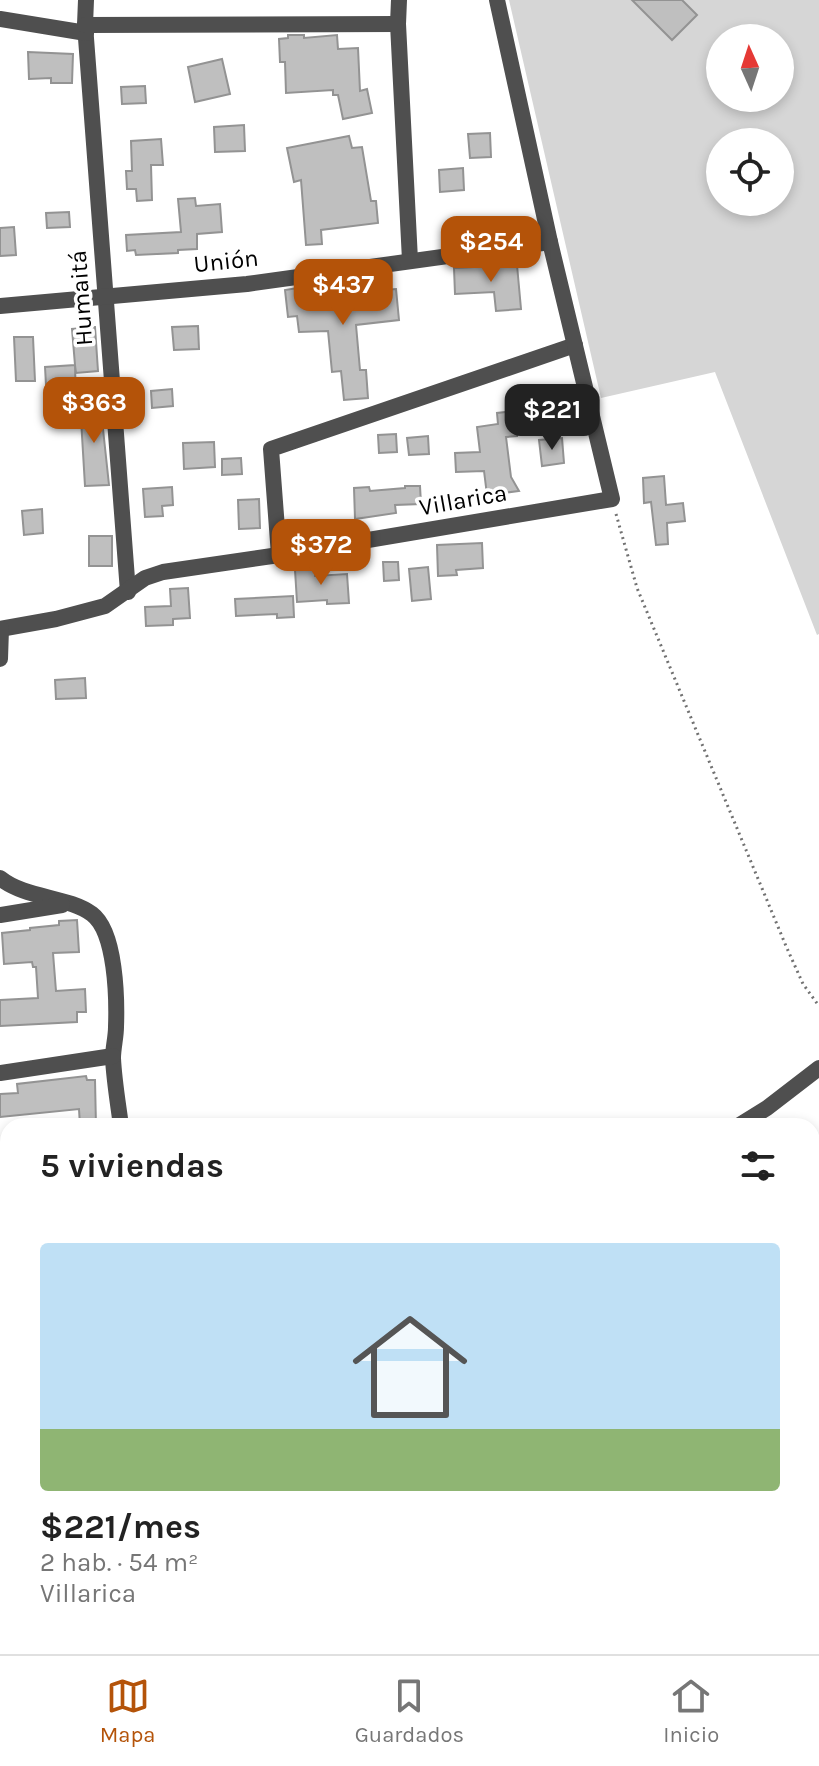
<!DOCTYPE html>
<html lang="es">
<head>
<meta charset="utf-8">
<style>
	body { margin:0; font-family:Karla,sans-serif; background:#f2f2f2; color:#222; height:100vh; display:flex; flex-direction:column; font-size:30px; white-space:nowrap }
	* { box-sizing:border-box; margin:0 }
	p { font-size:26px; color:#767676 }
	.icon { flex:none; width:44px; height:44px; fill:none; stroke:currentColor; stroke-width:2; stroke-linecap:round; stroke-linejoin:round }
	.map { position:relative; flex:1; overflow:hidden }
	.sheet { position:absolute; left:0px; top:1118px; width:820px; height:536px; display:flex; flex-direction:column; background:#fff; border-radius:24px 24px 0 0; box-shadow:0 4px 12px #0003 }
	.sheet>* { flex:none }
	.needle { width:52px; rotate:357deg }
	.controls { position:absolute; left:706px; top:24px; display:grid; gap:16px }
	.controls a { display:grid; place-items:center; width:88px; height:88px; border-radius:50%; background:#fff; box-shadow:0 4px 12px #0003; font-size:40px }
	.price { position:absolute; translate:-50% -68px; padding:0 18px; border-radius:16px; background:#b45309; color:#fff; font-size:26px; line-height:52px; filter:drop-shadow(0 2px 4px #0008) }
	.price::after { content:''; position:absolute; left:50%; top:48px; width:24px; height:18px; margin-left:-12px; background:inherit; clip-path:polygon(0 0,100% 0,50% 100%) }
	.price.on { background:#222; color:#fff }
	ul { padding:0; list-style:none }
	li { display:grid; align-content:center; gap:16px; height:424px; padding:0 40px }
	li span { display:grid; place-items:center; height:248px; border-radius:8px; color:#555 }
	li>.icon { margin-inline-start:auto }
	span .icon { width:144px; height:144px; fill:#fffc; stroke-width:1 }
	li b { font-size:34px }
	h2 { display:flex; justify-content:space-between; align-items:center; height:96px; padding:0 40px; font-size:34px }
	.tab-bar { display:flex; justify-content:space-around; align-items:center; height:112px; border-top:2px solid #e0e0e0; background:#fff; font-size:22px; color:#767676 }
	.tab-bar a { display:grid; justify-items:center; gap:4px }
	.tab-bar .on { color:#b45309 }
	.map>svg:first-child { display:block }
	.green { fill:#d6d6d6; fill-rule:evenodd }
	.building { fill:#bfbfbf; stroke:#939393; stroke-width:2 }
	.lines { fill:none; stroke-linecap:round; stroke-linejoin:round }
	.path { stroke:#717171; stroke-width:3; stroke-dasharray:2 4; stroke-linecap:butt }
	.minor { stroke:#4f4f4f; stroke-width:16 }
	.tertiary { stroke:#4f4f4f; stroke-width:16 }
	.labels { text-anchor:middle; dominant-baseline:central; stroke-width:7; stroke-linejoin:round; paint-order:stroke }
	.street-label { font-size:24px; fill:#000; stroke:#fff }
</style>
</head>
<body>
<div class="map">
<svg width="819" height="1654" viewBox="0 0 819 1654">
	<rect width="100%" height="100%" fill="#fff"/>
	<path class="green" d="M509,0H819V634L817,635L715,372L601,398ZM720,38H780V98H720ZM720,142H780V202H720Z"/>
	<g class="building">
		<path d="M632,0H682L697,15L672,40Z"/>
		<path d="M288,35H304V38L337,35L338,49L358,48L360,91L367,89L372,113L343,119L338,95H333V90L286,93L285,62H280L279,39L288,38Z"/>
		<path d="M28,52L73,54L72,83H51V78L29,79Z"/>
		<path d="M222,59L230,94L195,102L188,67Z"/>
		<path d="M145,86L146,103L122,104L121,87Z"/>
		<path d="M244,125L245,151L215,152L214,127Z"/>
		<path d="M490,133L491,157L470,158L468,134Z"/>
		<path d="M349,136L352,148L362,147L371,201H376L378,223L321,230L322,244L306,245L301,180L294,182L287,148Z"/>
		<path d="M161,139L163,165H151L152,200L137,201L136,189H127L126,171H132L131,141Z"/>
		<path d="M463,168L464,190L440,192L439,170Z"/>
		<path d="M195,198L196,206L220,204L222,232L197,234V249L178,250V253L136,255L135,250L127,251L126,235L181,232L178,199Z"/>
		<path d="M69,212L70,227L47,228L46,213Z"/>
		<path d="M14,227L16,255L0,256V228Z"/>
		<path d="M517,265L521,309L496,311L494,292L455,294L454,268Z"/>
		<path d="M310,286L311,295L396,289L399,320L356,325L360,370H366L368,398L344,400L341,371L332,372L328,331L299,332L297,316L288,317L285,290Z"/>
		<path d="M198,326L199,349L174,350L172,327Z"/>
		<path d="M95,327L98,371L76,373L75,365L76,403H47L45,367L75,365L72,329Z"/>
		<path d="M14,337H33L35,381H16Z"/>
		<path d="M172,389L173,406L152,408L151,391Z"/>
		<path d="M100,401L109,485L85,486L80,402Z"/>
		<path d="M514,411L517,436L506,437L511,477L519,491L487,495L484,471L456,472L455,453L480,452L477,427L498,424L497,413Z"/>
		<path d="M396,434L397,452L379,453L378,435Z"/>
		<path d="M428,436L429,454L409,455L407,438Z"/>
		<path d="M562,438L564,463L542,466L539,440Z"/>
		<path d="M214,442L215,467L184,469L183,443Z"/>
		<path d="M241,458L242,474L222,475V459Z"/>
		<path d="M664,476L666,505L683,503L685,521L667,523L668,544L656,545L651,502L644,503L643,478Z"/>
		<path d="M405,486H420L421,504L395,505L396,513L355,519L354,488L369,487L370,491L405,488Z"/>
		<path d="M172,487L173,505L162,506L163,516L145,517L143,489Z"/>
		<path d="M259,499L260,528L239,529L238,500Z"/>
		<path d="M42,509L43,533L24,535L22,511Z"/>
		<rect x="89" y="536" width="23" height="30"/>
		<path d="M482,543L483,568L456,570L457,575L438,576L437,545Z"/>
		<path d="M383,562H398L399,580L384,581Z"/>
		<path d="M428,567L431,599L412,601L409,569Z"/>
		<path d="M315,569V576L347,574L349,603L327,604V600L297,602L295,570Z"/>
		<path d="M188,588L190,618L173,619V625L146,626L145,607L171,606L170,589Z"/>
		<path d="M293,596L294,617L277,618V614L236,616L235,599Z"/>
		<path d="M85,678L86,698L56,699L55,680Z"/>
		<path d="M77,920L79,952L53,953L56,991L85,989L86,1012H77V1022L0,1026V1000L38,998L36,967H33L32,962L4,964L2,933L30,930V928L59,925V921Z"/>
		<path d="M86,1076L87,1080H95L96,1126H80L79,1109L0,1117V1094L18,1093L17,1084Z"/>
	</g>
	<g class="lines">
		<path class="path" d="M616,514L637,588L786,946L803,984L819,1006"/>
		<g class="minor">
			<path d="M86,0L85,25L128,592"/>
			<path d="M399,0L398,24L410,260"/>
			<path d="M0,19L86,33"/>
			<path d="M85,25L398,24"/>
			<path d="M0,306L247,284L550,242"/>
			<path d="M279,555L271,449L575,345"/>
			<path d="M0,629L56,619L105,606L145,578L163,572L279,555L612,499L550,242L497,0"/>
			<path d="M0,659L1,629"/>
			<path d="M0,878C26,899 68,896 92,914C116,932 117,999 116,1027C116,1037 113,1048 113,1058C114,1080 118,1103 121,1126"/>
			<path d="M0,915L62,905"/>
			<path d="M0,1073L113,1056"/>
			<path d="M0,1227L8,1225"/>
		</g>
		<g class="tertiary">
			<path d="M738,1126L767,1108L819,1068"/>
			<path d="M0,1276L8,1275"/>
		</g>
	</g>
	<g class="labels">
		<g class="street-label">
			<text transform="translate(226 261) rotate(-6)">Unión</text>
			<text transform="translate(81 298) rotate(-94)">Humaitá</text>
			<text transform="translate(463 500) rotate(-10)">Villarica</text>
		</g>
	</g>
</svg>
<div class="controls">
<a><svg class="needle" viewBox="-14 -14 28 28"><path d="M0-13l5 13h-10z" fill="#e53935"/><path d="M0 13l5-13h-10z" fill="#767676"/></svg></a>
<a><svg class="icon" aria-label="locate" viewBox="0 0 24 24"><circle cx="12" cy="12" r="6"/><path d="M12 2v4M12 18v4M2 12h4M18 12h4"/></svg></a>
</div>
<b class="price" style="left:491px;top:284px">$254</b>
<b class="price" style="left:343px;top:327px">$437</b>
<b class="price" style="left:94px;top:445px">$363</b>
<b class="price on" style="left:552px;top:452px">$221</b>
<b class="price" style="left:321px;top:587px">$372</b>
<section class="sheet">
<h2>5 viviendas<svg class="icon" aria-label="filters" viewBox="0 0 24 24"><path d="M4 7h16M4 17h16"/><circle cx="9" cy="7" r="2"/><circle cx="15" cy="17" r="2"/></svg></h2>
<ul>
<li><span style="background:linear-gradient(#bfe0f5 75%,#8fb573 0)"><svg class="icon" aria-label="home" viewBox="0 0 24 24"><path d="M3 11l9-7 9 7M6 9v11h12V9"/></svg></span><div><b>$221/mes</b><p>2 hab. · 54 m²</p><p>Villarica</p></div></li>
</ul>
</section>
</div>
<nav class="tab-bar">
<a class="on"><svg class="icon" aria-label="map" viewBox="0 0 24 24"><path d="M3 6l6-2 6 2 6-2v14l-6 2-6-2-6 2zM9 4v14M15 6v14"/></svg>Mapa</a>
<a><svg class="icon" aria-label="saved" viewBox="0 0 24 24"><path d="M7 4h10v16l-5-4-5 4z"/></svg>Guardados</a>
<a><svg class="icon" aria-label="home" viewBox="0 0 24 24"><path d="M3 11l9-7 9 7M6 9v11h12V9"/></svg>Inicio</a>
</nav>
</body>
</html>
